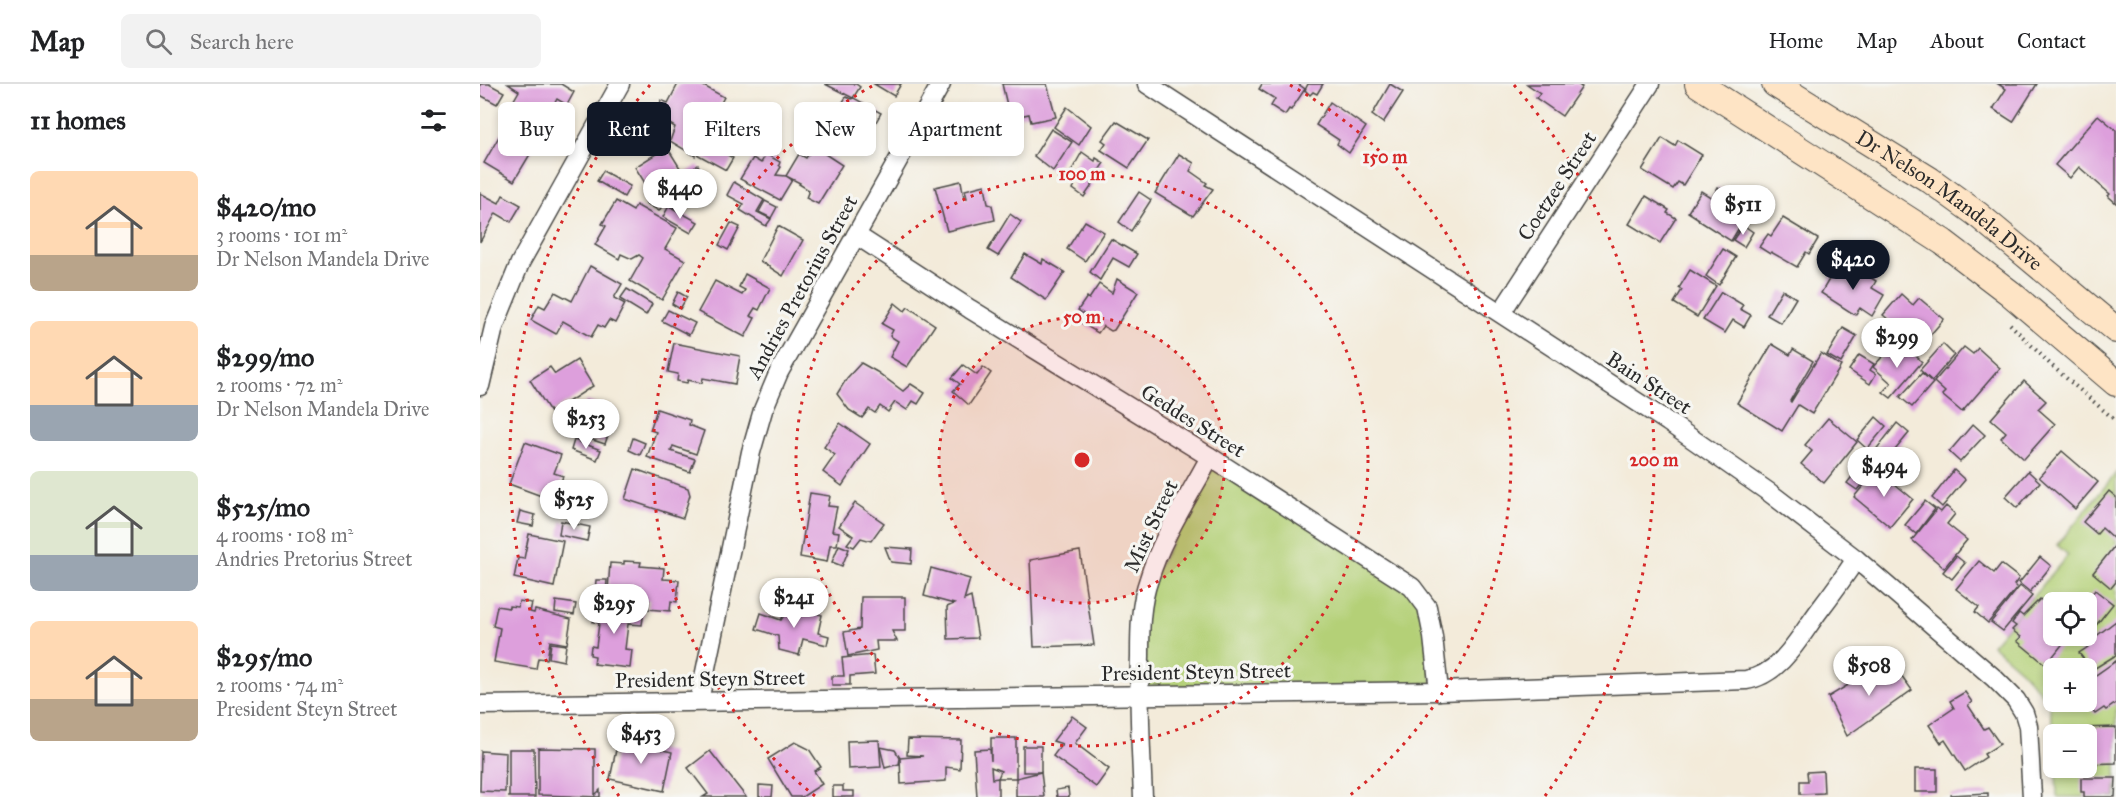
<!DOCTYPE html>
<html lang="en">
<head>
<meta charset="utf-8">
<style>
	body { margin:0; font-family:"IM FELL Great Primer",serif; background:#f2f2f2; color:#202124; height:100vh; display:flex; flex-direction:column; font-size:22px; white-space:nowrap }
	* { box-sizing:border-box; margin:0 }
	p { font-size:20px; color:#757577 }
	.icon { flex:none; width:33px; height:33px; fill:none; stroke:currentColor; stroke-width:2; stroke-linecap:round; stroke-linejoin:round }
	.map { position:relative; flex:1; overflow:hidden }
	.panel { display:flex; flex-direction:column; background:#fff; width:480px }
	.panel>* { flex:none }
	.banner { position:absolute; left:18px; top:18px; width:570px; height:54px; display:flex; gap:12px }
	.tools { position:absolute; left:1563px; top:508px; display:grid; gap:12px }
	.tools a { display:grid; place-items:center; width:54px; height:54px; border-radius:9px; background:#fff; box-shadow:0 3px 9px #0003; font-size:30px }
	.price { position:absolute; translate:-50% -51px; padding:0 14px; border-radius:21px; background:#fff; color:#222; font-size:20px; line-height:39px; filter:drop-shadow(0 2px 3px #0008) }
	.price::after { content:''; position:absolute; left:50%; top:36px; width:18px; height:14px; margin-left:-9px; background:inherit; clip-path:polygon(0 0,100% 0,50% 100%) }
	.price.on { background:#111827; color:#fff }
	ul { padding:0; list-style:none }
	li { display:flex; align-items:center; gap:18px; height:150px; padding:0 30px }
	li span { display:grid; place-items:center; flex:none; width:168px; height:120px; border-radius:9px; color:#555 }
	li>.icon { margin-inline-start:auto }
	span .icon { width:72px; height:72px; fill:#fffc; stroke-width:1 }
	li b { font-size:26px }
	h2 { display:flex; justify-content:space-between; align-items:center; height:72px; padding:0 30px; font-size:26px }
	.tag { padding:0 21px; border-radius:9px; background:#fff; box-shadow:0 3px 9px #0003; font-size:21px; line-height:54px }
	.tag.on { background:#111827; color:#fff }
	header { display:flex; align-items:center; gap:36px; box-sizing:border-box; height:84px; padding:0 30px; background:#fff; border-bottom:2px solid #e0e0e0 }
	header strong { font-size:28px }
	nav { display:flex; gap:33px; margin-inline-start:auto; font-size:21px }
	.search { width:420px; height:54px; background:#f2f2f2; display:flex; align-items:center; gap:15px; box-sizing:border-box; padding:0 21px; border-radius:9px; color:#757577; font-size:22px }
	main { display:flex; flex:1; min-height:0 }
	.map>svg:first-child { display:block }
	.green { fill:#b4d077; stroke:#707e51; stroke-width:1.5; fill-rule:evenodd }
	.building { fill:#dd9fdc; fill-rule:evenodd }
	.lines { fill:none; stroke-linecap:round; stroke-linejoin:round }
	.street-casing { stroke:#494845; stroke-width:21 }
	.secondary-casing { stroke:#494845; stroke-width:28 }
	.path { stroke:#494845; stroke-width:4; stroke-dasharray:1.5 4.5; stroke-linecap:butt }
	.street { stroke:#fff; stroke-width:18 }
	.secondary { stroke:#fee4c5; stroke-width:26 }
	.ring { fill:none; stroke:#d62828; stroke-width:3; stroke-dasharray:3 6 }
	.labels { text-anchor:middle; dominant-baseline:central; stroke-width:6; stroke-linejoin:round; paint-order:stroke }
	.street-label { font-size:21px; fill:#2b2b2b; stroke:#f6f6f2 }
	.centre { fill:#d62828; stroke:#f6f6f2; stroke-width:3 }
	.ring-label { font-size:18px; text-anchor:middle; font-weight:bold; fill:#d62828; stroke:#f6f6f2; stroke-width:6; stroke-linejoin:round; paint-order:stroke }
</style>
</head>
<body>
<header>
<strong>Map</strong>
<div class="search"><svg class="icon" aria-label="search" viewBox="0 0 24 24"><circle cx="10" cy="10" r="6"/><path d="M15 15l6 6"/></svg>Search here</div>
<nav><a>Home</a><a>Map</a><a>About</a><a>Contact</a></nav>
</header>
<main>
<section class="panel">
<h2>11 homes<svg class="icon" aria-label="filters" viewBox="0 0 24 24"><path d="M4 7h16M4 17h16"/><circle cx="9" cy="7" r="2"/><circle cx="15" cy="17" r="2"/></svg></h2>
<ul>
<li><span style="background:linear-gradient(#ffd9b3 70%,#b9a48a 0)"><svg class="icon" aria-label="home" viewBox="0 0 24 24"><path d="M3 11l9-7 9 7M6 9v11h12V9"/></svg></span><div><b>$420/mo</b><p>3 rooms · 101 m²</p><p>Dr Nelson Mandela Drive</p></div></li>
<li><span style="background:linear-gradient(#ffd9b3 70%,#9aa5b1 0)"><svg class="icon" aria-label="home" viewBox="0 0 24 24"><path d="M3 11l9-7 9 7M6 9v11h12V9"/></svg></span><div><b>$299/mo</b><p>2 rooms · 72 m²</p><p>Dr Nelson Mandela Drive</p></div></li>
<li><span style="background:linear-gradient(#dfe7d0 70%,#9aa5b1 0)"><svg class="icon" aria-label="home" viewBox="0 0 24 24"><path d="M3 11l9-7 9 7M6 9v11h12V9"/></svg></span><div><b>$525/mo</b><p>4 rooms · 108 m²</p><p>Andries Pretorius Street</p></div></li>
<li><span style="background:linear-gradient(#ffd9b3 65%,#b9a48a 0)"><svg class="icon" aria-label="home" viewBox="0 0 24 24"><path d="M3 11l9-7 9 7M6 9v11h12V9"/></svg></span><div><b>$295/mo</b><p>2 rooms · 74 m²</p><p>President Steyn Street</p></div></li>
</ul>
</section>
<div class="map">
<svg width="1636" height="713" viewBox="0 0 1636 713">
	<rect width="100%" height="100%" fill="#f6f6f2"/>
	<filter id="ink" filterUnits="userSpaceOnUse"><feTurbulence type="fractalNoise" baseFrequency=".0167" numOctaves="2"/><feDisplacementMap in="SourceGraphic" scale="12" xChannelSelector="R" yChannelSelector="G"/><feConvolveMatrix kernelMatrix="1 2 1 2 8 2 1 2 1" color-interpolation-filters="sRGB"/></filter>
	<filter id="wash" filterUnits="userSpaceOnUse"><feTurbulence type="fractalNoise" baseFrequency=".008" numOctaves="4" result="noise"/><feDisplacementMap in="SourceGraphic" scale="24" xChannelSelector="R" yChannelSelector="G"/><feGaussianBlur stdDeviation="1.35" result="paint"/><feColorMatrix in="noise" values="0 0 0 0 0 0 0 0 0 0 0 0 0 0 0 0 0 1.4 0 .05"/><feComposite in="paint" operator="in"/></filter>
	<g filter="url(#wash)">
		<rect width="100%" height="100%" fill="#f3ebda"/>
		<g class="green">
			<path d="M737,377L948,515L952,604L665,609L664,532L674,490Z"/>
			<path d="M1636,389V713H1577L1576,684H1606V651H1575L1568,617L1542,587L1512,561L1588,471L1577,461ZM1574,519H1606V552H1574ZM1574,585H1606V618H1574Z"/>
		</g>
		<g id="blocks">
			<g class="building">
				<path d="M0,0H9L24,8L17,20L0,11Z"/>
				<path d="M28,0H81L94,8L87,21L77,15L68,31L82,39L73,54L27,28L39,7Z"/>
				<path d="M198,0H220L244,13L233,34L217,26L226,32L214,52L253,74L246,86L215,69V72L190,57L195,43L178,33L181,16L188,19Z"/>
				<path d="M345,0H376L380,3L373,14Z"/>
				<path d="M394,0H421L414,12Z"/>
				<path d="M522,0H567L576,33L551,38L549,30L530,34Z"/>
				<path d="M782,0H818L825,5L811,26L809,25L805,31L791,22L795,15L779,5Z"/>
				<path d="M828,0H843L837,10L833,8L830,11L825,6Z"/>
				<path d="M910,0L923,8L903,39L892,31Z"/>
				<path d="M1047,0H1097L1102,3L1082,32L1056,14L1060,9Z"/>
				<path d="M1518,0H1557L1533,38L1513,25L1526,5Z"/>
				<path d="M366,13L371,15L374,14L401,29L392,45L387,44L373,69L348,56L356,42L350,39Z"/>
				<path d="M850,18L886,43L869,69L857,60L859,56L836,41Z"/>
				<path d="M587,23L611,42L599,61L574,43Z"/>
				<path d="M1618,31L1636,46V119L1628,112L1630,110L1599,83L1590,94L1575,81Z"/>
				<path d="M636,37L668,56L649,84L621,66L626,59L622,56Z"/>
				<path d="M38,45L58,57L34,97L4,79L21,49L32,56Z"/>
				<path d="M571,45L592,58L573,87L554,72Z"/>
				<path d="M1182,54L1195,62L1198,56L1222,71L1203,101L1198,98L1193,105L1162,86Z"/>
				<path d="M187,63L200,84L198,85L202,92L218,81L230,101L194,123L178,97L168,104L155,83Z"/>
				<path d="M332,65L337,68L339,66L362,81L338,120L326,114L329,106L319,100L320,99L306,92L312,96L300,116L260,95L273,74L281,79L286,70L300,78L299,81L301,83L296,91L306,92L319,70L326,74Z"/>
				<path d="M602,68L615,77L616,74L624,79L611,98L613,100L604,113L593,105L595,100L592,98L594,95L589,91Z"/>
				<path d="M699,70L714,79L710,87L727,99L725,101L733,105L713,132L675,109Z"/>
				<path d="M123,87L150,102L144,113L117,97Z"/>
				<path d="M481,97L484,114H487L485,106L505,101L508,120L512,121L515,136L467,147L455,103Z"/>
				<path d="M254,98L284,116L277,128L291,135L286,142L260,126L264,120L247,111Z"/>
				<path d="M1238,103L1271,124L1251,157L1218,136L1219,135L1208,128L1221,107L1232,114Z"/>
				<path d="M173,107L186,116L179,127L166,119Z"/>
				<path d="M659,108L671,116L651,147L639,138Z"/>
				<path d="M0,109L19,119L23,111L41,121L31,138L16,129L0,158Z"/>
				<path d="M1263,110L1275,117L1272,122L1260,115Z"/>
				<path d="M1166,112L1189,126L1187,129L1196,134L1180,159L1149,140Z"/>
				<path d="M136,117L153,127L156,121L197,144L185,165L205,176L182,216L150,197L163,174L159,171L152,175L141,170L139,175L115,161L126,142L122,140Z"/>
				<path d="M285,117L297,123L291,134L279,128Z"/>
				<path d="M189,122L218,138L211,149L183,133Z"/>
				<path d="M530,130L541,138L518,172L508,166Z"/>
				<path d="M1303,134L1338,155L1329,170L1326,168L1317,183L1291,168L1290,170L1279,163L1288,150L1291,152Z"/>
				<path d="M605,137L624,148L605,177L587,165Z"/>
				<path d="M251,139L260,143L248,166L239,161Z"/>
				<path d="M1263,141L1273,148L1264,163L1253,156Z"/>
				<path d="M298,142L323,156L303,192L280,177Z"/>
				<path d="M631,155L657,170L649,183L633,174L620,196L610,188Z"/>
				<path d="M1243,165L1256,173L1239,201L1226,192Z"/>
				<path d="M545,170L562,180L563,175L585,188L566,216L531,193Z"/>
				<path d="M1358,180L1374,189L1377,185L1396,197L1392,204L1404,211L1392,232L1380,224L1375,231L1341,209Z"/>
				<path d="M110,182L142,200L134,214L145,220L135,239L129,236L124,244L118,241L111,253L83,237L76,250L51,236L59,221L65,224L75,208L92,217Z"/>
				<path d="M1210,186L1236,202L1217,233L1194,219L1202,206L1199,204Z"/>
				<path d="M265,190L290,204L279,226L275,224L270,232L275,234L265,253L218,228L235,197L262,211L265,206L259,203Z"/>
				<path d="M637,195L658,208L634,246L631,247L623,242L618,249L600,238L605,231L598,226L607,213L609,215L619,200L632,209Z"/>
				<path d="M147,205L172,220L166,231L140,215Z"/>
				<path d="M1302,206L1316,214L1301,239L1287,231Z"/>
				<path d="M198,208L207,213L200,225L192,220Z"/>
				<path d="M1241,208L1263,221L1260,225L1271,231L1264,243L1253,236L1245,249L1223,236Z"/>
				<path d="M1421,210L1433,221L1439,214L1464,235L1440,263L1429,253L1425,257L1410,244L1414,240L1403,231Z"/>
				<path d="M415,219L425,227L428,223L455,241L427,283L410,273L418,257L410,252L413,246L402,240Z"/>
				<path d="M188,226L215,239L209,251L182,237Z"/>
				<path d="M1363,244L1377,252L1361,279L1347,271Z"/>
				<path d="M194,259L260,272L255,300L223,294L222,299L208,296L207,299L197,297L198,290L188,288Z"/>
				<path d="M1292,260L1310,271L1313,265L1333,277L1310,317L1311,318L1341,269L1361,282L1332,330L1318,321L1302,347L1257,319Z"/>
				<path d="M1463,260L1474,271L1452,297L1440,286Z"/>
				<path d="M1413,261L1426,272L1431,267L1442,278L1411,314L1403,308L1411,299L1393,283Z"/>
				<path d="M1484,263L1493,270L1498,264L1520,284L1482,328L1462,311L1465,308L1454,298Z"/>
				<path d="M1379,271L1394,280L1390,286L1396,290L1390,300L1369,286Z"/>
				<path d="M97,276L113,302L71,329L50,296L70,283L75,290Z"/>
				<path d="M381,279L397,288L423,307L431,300L445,309L438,320L433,317L427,326L415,318L408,328L400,322L395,329L389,325L382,334L369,326L357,310L367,294Z"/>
				<path d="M483,281L497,291L503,283L511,289L489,321L473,307L480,300L472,294Z"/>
				<path d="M1442,289L1453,299L1432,323L1420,313Z"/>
				<path d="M1544,297L1566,317L1558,325L1575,340L1544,375L1521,354L1526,348L1511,335Z"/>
				<path d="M106,317L136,327L125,360L94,350Z"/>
				<path d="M177,325L210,336L209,341L224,347L216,370L193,362L191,367L215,375L210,388L167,373L176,348L170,346Z"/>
				<path d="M1396,333L1406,342L1387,365L1377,356Z"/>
				<path d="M1348,334L1377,358L1344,399L1321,380L1332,367L1325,361Z"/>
				<path d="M360,339L390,360L362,402L343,388L355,371L344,363Z"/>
				<path d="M1417,339L1429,349L1406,377L1394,368Z"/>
				<path d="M1493,340L1505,351L1480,378L1469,368Z"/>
				<path d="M153,354L165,359L160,371L149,366Z"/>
				<path d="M94,356L121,366L117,376L91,366Z"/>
				<path d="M45,358L81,371L74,389L83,392L75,417L29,400Z"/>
				<path d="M1582,367L1618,398L1595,425L1559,393Z"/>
				<path d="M155,385L208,404L210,411L203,434L145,415Z"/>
				<path d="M1378,385L1388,393L1377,406L1367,399Z"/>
				<path d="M1397,385L1433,415L1410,443L1374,413Z"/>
				<path d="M1474,386L1485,396L1462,423L1452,414Z"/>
				<path d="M1548,387L1560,398L1537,424L1525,413Z"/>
				<path d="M1629,407L1636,413V457L1622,444L1617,450L1603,438Z"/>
				<path d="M330,409L350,412L348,422L357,423L352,447L359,448L357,461H350L347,478L320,473Z"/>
				<path d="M1445,417L1455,425L1436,450L1425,441Z"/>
				<path d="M375,419L404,439L391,457L381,454L374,463L367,460L373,452L359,442Z"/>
				<path d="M1466,422L1475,430L1467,440L1487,456L1464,484L1432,456L1457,425L1461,428Z"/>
				<path d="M40,427L55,431L53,442L37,439Z"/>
				<path d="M81,437L110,443L107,457L79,451Z"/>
				<path d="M49,450L83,457L74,503L34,494L38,474L44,475Z"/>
				<path d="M1636,460V498L1631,504L1613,489Z"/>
				<path d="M359,461L369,465L362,482L352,478Z"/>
				<path d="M405,463L432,465L431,480L411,478Z"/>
				<path d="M600,467L614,561L554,563L550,476Z"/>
				<path d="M1476,472L1485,479L1472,495L1463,488Z"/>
				<path d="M1560,473L1571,482L1550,508L1539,499Z"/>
				<path d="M144,477L161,478L160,482L184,484L183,495L199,496L197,518L191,517L190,527L168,525L169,516L141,513V509L128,507L130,479L144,480Z"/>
				<path d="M1499,477L1514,489L1521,480L1539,494L1534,501L1537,504L1508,539L1495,528L1499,523L1476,505Z"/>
				<path d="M451,484L490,495L484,516L491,513L498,554L468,555L467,523L474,520L444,512Z"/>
				<path d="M116,496H127L126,509L115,508Z"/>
				<path d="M1540,502L1552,512L1523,547L1511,538Z"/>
				<path d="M1615,506L1633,520L1614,544L1606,538L1605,519Z"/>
				<path d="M381,513H425V547H412L417,557H396L397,566L368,572L364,548L380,545Z"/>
				<path d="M1560,515L1574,526V552H1589L1566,581L1537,557L1541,553L1532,546L1536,542L1532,539L1539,529L1543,532Z"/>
				<path d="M39,517L52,519L50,528L54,529L55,526L91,535L87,560L70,557L67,575L58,574L56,585L14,578L20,544L13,542L17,522L29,524V522L38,523Z"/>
				<path d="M76,517L96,520L94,531L75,528Z"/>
				<path d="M115,521L164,527L162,541L148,540L145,565L152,566L150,584L114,580L115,572L110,571L111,562L116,563L119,539L113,538Z"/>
				<path d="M310,522L342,531L338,549L349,552L347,561L323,555L319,571L299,566L298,552L276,545L281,529L301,536Z"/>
				<path d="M1636,537V571L1612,586L1599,569L1608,563L1606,560Z"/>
				<path d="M71,559L86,561L84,577L69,574Z"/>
				<path d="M393,571L395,590L370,592V601H352V592H364L362,574Z"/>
				<path d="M1410,576L1432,606L1367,652L1348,613Z"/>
				<path d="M1636,577V619L1626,626L1624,624L1615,630L1606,618L1609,614L1606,610V598Z"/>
				<path d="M1485,608L1492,618L1488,621L1504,645L1508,643L1520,660L1504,670L1506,673L1485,687L1465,656L1461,659L1449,641L1474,624L1470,617Z"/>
				<path d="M592,632L607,643L595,659L629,685L616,703L573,672L582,660L573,657Z"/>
				<path d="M1636,643V679L1606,680V651H1597V644Z"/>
				<path d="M511,654H536V694H518V713H497L494,666L510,665L511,677ZM511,683L521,687L518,694L512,695Z"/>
				<path d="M428,655L481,656L480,685L466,683V697L421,700L420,674L419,680L405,684L400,663L415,666L420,674L443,672L427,671Z"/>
				<path d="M138,656L192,668L184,707L130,695Z"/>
				<path d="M399,656L401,683L368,685L367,657Z"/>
				<path d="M315,658L329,665L341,683L334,687L342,700L322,713H311L288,675Z"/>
				<rect x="543" y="662" width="18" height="26"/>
				<path d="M58,664L115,665V711L120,706V713L58,711Z"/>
				<path d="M29,665H54L55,713H29Z"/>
				<path d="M1,667L26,669L25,708L0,707Z"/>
				<path d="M230,667L266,713H223L228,710L208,684Z"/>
				<rect x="1435" y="685" width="22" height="23"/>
				<path d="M1343,687L1344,709L1320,710V697H1328L1327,688Z"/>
				<path d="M561,688L564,713H536V694Z"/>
				<path d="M1601,694H1636L1635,713H1604V708H1601Z"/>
				<path d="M279,701L293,702L292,713H279Z"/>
				<path d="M353,702H363V707H374V713H353Z"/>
				<path d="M588,704L589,713H577L576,706Z"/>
				<path d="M1508,709V713H1471V711Z"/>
			</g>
		</g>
	</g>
	<g filter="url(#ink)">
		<use href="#blocks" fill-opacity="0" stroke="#494845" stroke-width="1.5"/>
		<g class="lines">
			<defs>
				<g id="street">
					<path d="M667,0L1188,338L1290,409L1376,475L1514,594L1536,616L1544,629L1548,642L1552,713"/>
					<path d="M376,151L490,225L730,373L932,503L947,523L953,553L959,607"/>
					<path d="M1021,229L1170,0"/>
					<path d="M0,302L14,243L40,179L140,0"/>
					<path d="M219,617L271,368L283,326L299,288L461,0"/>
					<path d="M0,621L959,607L1266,596C1300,591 1319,554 1338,528C1351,511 1364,493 1376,475"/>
					<path d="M663,713C661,666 658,619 660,572C660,546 660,520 669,495C682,452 709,413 730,373"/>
				</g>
				<g id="secondary">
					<path d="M1218,0L1463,158L1530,209L1636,299"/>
					<path id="s1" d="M1295,0L1450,96L1497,130L1636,246"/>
				</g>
			</defs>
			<use href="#street" class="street-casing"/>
			<use href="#secondary" class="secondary-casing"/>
			<path class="path" d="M1530,240L1571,281L1636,337"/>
			<use href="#street" class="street"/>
			<use href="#secondary" class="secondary"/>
		</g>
	</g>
	<circle cx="602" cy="376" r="143" fill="#d62828" fill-opacity=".12"/>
	<g class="ring">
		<circle cx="602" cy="376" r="143"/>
		<circle cx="602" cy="376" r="286"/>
		<path d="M335 712A429 429 0 0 1 394 1M810 1A429 429 0 0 1 869 712"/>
		<path d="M139 712A572 572 0 0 1 170 1M1034 1A572 572 0 0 1 1065 712"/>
	</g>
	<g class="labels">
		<g class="street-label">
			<text transform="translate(1077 102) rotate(-57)">Coetzee Street</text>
			<text stroke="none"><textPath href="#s1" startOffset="210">Dr Nelson Mandela Drive</textPath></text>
			<text transform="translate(322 203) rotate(-61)">Andries Pretorius Street</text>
			<text transform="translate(1169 299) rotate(33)">Bain Street</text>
			<text transform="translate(713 337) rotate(32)">Geddes Street</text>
			<text transform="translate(671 442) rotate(-65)">Mist Street</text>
			<text transform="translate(716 588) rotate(-1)">President Steyn Street</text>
			<text transform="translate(230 595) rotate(-1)">President Steyn Street</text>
		</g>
	</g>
	<circle cx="602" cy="376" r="9" class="centre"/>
	<g class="ring-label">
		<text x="905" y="79">150 m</text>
		<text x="602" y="96">100 m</text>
		<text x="602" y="239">50 m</text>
		<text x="1174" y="382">200 m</text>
	</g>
</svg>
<div class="tools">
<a><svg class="icon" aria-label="locate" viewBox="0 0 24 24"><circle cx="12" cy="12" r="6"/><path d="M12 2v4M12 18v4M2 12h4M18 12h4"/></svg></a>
<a>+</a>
<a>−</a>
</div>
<b class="price" style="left:200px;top:136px">$440</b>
<b class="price" style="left:1263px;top:152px">$511</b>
<b class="price on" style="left:1373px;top:207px">$420</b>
<b class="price" style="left:1417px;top:285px">$299</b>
<b class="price" style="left:106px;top:366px">$253</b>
<b class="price" style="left:1404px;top:414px">$494</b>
<b class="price" style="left:94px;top:447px">$525</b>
<b class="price" style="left:314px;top:545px">$241</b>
<b class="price" style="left:134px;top:551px">$295</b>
<b class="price" style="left:1389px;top:613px">$508</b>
<b class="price" style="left:161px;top:681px">$453</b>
<div class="banner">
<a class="tag">Buy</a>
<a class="tag on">Rent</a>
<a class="tag">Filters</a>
<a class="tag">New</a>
<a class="tag">Apartment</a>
</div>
</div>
</main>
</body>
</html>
